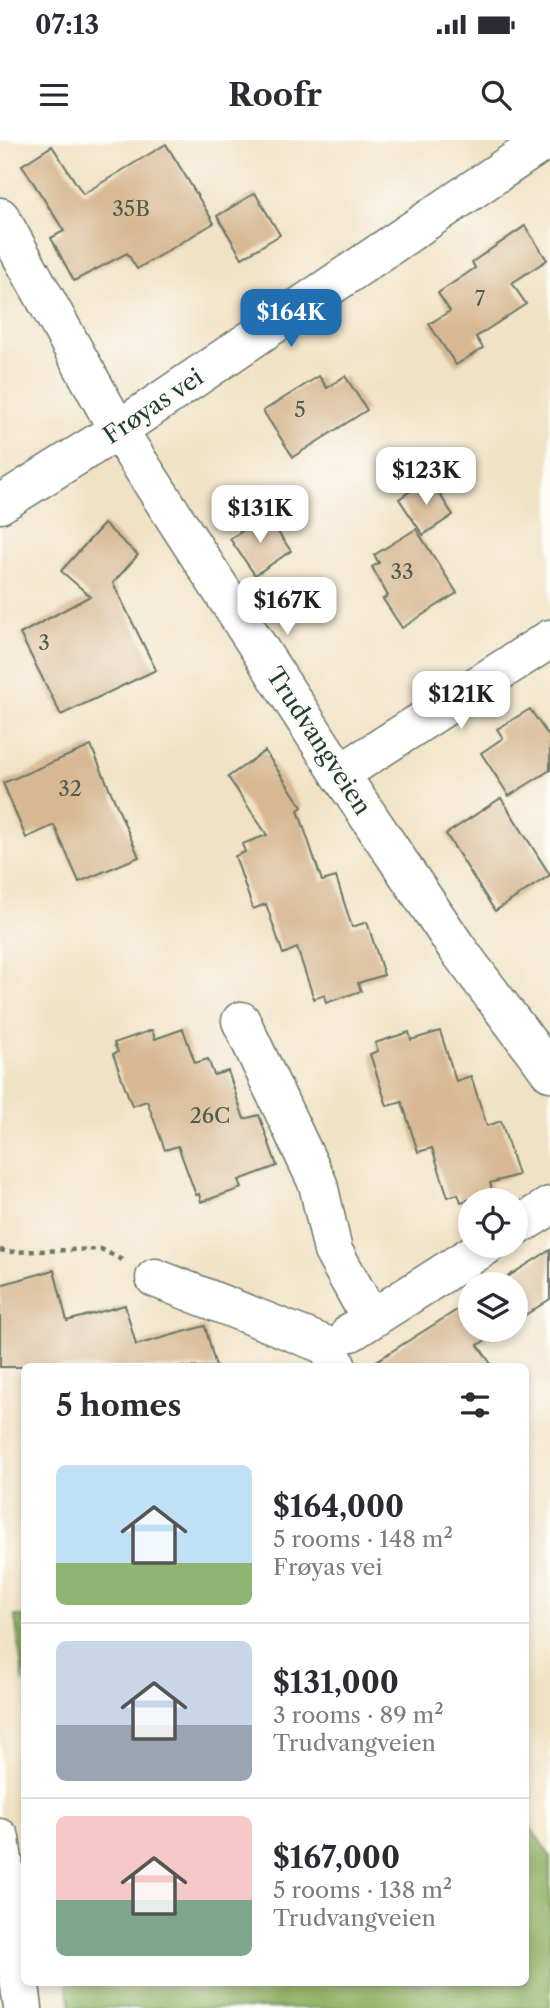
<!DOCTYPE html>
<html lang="en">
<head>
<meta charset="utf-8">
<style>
	body { margin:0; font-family:"Libre Caslon Text",serif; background:#f2f2f3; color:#2b2b33; height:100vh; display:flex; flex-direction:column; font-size:26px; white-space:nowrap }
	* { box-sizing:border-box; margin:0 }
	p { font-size:23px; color:#7c7c81 }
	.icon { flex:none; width:38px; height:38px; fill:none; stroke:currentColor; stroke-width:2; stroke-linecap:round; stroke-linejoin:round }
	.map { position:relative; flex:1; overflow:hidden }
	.drawer { position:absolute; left:21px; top:1223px; width:508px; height:623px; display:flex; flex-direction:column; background:#fff; border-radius:10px; box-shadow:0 4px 10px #0003 }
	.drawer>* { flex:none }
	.fabs { position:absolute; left:458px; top:1048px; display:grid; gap:14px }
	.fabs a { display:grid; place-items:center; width:70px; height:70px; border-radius:50%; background:#fff; box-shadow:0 4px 10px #0003; font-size:35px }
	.price { position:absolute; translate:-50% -60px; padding:0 16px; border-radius:14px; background:#fff; color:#222; font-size:23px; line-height:46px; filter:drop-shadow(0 2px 4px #0008) }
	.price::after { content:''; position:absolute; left:50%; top:42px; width:21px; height:16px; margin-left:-10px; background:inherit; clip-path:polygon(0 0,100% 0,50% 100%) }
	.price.current { background:#1f6fb2; color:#fff }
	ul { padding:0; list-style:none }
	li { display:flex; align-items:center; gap:21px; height:175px; padding:0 35px }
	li+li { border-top:2px solid #e1e1e2 }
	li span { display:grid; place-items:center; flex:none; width:196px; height:140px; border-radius:10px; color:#555 }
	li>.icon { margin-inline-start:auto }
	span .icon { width:84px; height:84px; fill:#fffc; stroke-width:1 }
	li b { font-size:30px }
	h2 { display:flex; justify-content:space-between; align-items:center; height:84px; padding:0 35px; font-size:30px }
	.status { display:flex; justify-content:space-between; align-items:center; height:49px; padding:0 35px; background:#fff; direction:ltr }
	.status svg { height:19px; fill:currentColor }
	header { display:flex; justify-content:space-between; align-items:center; height:91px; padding:0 35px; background:#fff; font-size:32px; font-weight:800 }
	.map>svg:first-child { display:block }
	.forest { fill:#91b266; stroke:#58784d; stroke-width:2 }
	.building { fill:#d7b892 }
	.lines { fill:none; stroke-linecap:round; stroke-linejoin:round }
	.minor-casing { stroke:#687767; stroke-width:41 }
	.major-casing { stroke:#687767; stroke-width:41 }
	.path { stroke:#687767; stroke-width:4.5; stroke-dasharray:5 5; stroke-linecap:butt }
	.minor { stroke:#fff; stroke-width:38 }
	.major { stroke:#fff; stroke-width:38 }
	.labels { text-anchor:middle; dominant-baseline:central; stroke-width:6; stroke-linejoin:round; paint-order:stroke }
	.number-label { font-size:21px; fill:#4d5c4c }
	.street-label { font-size:24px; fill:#1f3d34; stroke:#fdfcf7 }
</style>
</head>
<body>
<div class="status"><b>07:13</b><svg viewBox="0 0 49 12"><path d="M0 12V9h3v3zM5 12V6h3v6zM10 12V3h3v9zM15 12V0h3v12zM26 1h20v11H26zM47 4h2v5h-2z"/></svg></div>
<header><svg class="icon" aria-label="menu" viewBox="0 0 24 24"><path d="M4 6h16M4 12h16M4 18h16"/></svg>Roofr<svg class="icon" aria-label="search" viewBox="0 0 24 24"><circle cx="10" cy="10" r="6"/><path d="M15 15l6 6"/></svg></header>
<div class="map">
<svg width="550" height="1868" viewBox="0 0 550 1868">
	<rect width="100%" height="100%" fill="#fdfcf7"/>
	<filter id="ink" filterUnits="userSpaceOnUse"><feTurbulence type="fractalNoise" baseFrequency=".0143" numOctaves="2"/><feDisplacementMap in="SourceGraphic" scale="14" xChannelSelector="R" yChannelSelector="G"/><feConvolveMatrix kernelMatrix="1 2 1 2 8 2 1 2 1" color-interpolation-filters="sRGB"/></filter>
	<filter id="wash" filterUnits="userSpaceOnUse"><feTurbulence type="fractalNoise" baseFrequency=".00686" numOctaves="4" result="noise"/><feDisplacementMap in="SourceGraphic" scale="28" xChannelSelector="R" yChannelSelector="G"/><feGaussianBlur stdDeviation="1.57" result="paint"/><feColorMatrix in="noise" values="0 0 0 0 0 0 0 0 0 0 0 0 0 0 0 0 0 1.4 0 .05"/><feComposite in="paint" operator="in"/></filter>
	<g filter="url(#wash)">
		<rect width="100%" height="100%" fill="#f1e2c5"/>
		<g class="forest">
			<path d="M15,1476H24V1544Z"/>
			<path d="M525,1679L550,1716V1868H71L67,1843H525Z"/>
		</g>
		<g id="blocks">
			<g class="building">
				<path d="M166,4L214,83L137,129L127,113L74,141L51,98L64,91L22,25L52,6L83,54Z"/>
				<path d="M255,53L280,95L242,118L217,76Z"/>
				<path d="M525,86L547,120L512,143L526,164L476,197L483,208L456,225L429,184L450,171L438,153L475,128L472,122Z"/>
				<path d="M319,236L327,248L345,236L367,270L293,317L263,271Z"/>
				<path d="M429,338L453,375L423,395L399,359Z"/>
				<path d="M266,375L291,411L255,435L230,399Z"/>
				<path d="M104,384L138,415L113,443L156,530L61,575L20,494L90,456L61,431Z"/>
				<path d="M416,389L457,453L402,488L383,459L388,456L372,427L379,423L374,415Z"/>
				<path d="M530,569L550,598V630L509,656L481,613L503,598L497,589Z"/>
				<path d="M91,606L139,717L79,742L54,685L26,698L3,643Z"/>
				<path d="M265,611L302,667L298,670L322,741L336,737L352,787L367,782L384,835L358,843L361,851L326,863L324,855L314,859L297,808L283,814L266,764L253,769L235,716L245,712L242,704L267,695L228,637Z"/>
				<path d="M501,658L550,735L495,771L446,694Z"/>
				<path d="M183,889L195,923L208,919L214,935L228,931L244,979L259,975L277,1026L239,1040L242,1048L201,1062L199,1054L196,1055L178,1006L165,1010L147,961L132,966L113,914L118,912L114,903L152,890L155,899Z"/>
				<path d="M440,891L456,941L471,936L487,986L501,981L518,1035L490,1043L493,1052L461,1062L458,1054L448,1057L432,1008L418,1012L402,962L387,966L370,914L378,911L375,903L409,892L411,900Z"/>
				<path d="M550,1110V1159L516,1181V1144H496Z"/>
				<path d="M54,1130L67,1181L125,1165L136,1205L205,1186L216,1227H0V1145Z"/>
				<path d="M471,1161V1190H501L478,1205L493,1227H367Z"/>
			</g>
		</g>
	</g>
	<g filter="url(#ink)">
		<use href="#blocks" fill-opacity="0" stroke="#687767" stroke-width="2"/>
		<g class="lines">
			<defs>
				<g id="minor">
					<path d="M0,77L118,290L340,634L457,808L550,932"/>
					<path d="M0,364L118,290L546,0"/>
					<path d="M340,634L550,499"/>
					<path d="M241,881L318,1044L333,1111L371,1179"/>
					<path d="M516,1087L550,1066"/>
					<path d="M155,1138L328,1206L337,1227"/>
					<path d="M351,1192L486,1106"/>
				</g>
				<path id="major" d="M0,1698L23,1868"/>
			</defs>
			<use href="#minor" class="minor-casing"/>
			<use href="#major" class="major-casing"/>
			<path class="path" d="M0,1110L9,1112L101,1109L122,1120"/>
			<use href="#minor" class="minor"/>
			<use href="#major" class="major"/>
		</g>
	</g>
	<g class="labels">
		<g class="number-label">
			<text x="131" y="68">35B</text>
			<text x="480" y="158">7</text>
			<text x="300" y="269">5</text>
			<text x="402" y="431">33</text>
			<text x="44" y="502">3</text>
			<text x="70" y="648">32</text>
			<text x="210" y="975">26C</text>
		</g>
		<g class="street-label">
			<text transform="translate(153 266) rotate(-34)">Frøyas vei</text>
			<text transform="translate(319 601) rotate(57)">Trudvangveien</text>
		</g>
	</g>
</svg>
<div class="fabs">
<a><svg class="icon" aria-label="locate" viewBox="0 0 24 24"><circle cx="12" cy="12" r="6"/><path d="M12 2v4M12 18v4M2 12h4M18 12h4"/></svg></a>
<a><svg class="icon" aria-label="layers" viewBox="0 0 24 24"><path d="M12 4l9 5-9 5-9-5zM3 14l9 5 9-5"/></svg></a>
</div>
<b class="price current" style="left:291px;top:209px">$164K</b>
<b class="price" style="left:426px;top:367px">$123K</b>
<b class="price" style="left:260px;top:405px">$131K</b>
<b class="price" style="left:287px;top:497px">$167K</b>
<b class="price" style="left:461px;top:591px">$121K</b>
<section class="drawer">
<h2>5 homes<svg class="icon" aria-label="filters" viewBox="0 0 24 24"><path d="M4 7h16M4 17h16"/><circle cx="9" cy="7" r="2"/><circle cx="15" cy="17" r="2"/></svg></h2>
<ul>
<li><span style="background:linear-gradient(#bfe0f5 70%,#8fb573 0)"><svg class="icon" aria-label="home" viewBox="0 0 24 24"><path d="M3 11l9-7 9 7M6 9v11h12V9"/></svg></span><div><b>$164,000</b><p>5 rooms · 148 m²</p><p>Frøyas vei</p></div></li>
<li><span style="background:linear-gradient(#c9d6e8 60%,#9aa5b1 0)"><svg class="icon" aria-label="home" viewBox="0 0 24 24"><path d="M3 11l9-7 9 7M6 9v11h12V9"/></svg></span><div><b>$131,000</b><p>3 rooms · 89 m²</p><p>Trudvangveien</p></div></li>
<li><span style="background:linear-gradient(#f6c9c9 60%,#7fa58c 0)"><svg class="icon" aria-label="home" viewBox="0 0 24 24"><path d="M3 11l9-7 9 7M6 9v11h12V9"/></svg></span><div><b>$167,000</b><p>5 rooms · 138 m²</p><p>Trudvangveien</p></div></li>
</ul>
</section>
</div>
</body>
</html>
